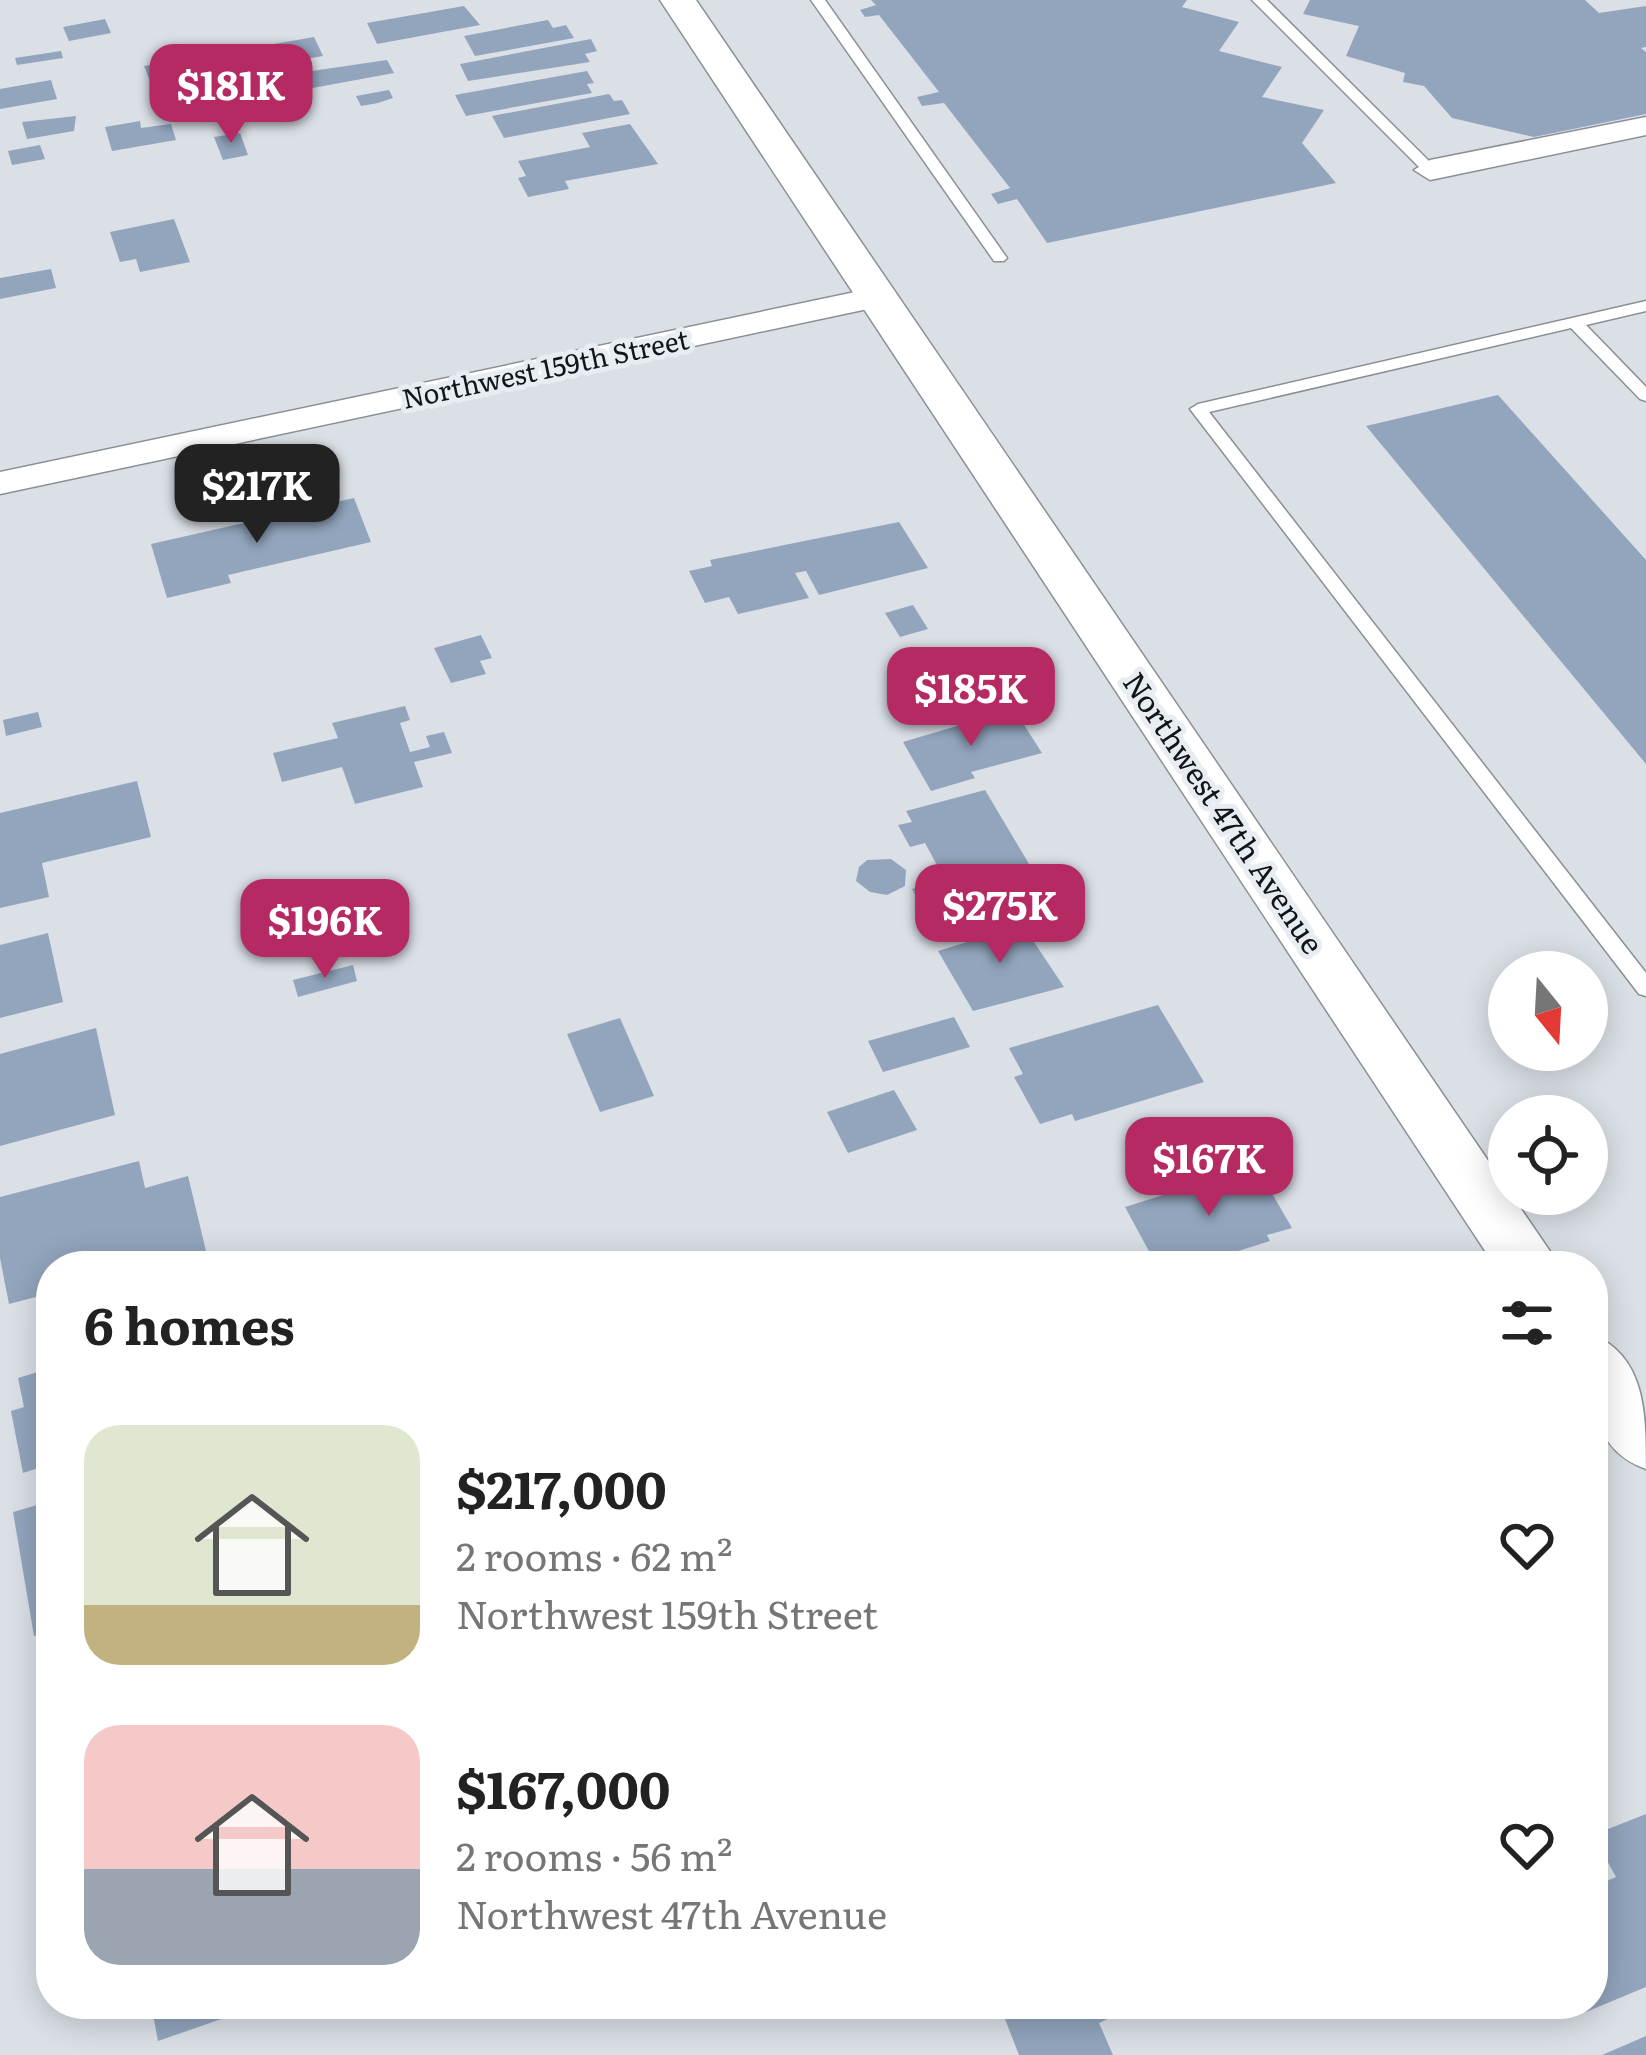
<!DOCTYPE html>
<html lang="en">
<head>
<meta charset="utf-8">
<style>
	body { margin:0; font-family:Literata,serif; background:#f2f2f2; color:#222; height:100vh; display:flex; flex-direction:column; font-size:45px; white-space:nowrap }
	* { box-sizing:border-box; margin:0 }
	p { font-size:39px; color:#767676 }
	.icon { flex:none; width:66px; height:66px; fill:none; stroke:currentColor; stroke-width:2; stroke-linecap:round; stroke-linejoin:round }
	.map { position:relative; flex:1; overflow:hidden }
	.sheet { position:absolute; left:36px; top:1251px; width:1572px; height:768px; display:flex; flex-direction:column; background:#fff; border-radius:48px; box-shadow:0 6px 30px #0003 }
	.sheet>* { flex:none }
	.needle { width:78px; rotate:162deg }
	.buttons { position:absolute; left:1488px; top:951px; display:grid; gap:24px }
	.buttons a { display:grid; place-items:center; width:120px; height:120px; border-radius:50%; background:#fff; box-shadow:0 6px 30px #0003; font-size:60px }
	.price { position:absolute; translate:-50% -102px; padding:0 27px; border-radius:24px; background:#b62a64; color:#fff; font-size:39px; line-height:78px; filter:drop-shadow(0 3px 6px #0008) }
	.price::after { content:''; position:absolute; left:50%; top:72px; width:36px; height:27px; margin-left:-18px; background:inherit; clip-path:polygon(0 0,100% 0,50% 100%) }
	.price.selected { background:#222; color:#fff }
	ul { padding:0; list-style:none }
	li { display:flex; align-items:center; gap:36px; height:300px; padding:0 48px }
	li span { display:grid; place-items:center; flex:none; width:336px; height:240px; border-radius:36px; color:#555 }
	li>.icon { margin-inline-start:auto }
	span .icon { width:144px; height:144px; fill:#fffc; stroke-width:1 }
	li b { font-size:51px }
	h2 { display:flex; justify-content:space-between; align-items:center; height:144px; padding:0 48px; font-size:51px }
	.map>svg:first-child { display:block }
	.building { fill:#92a5bd }
	.lines { fill:none; stroke-linecap:round; stroke-linejoin:round }
	.service-casing { stroke:#8b8f96; stroke-width:3 }
	.minor-casing { stroke:#8b8f96; stroke-width:3 }
	.tertiary-casing { stroke:#8b8f96; stroke-width:3 }
	.service { fill:#fff; fill-rule:evenodd }
	.minor { fill:#fff; fill-rule:evenodd }
	.tertiary { fill:#fff; fill-rule:evenodd }
	.labels { text-anchor:middle; dominant-baseline:central; stroke-width:10; stroke-linejoin:round; paint-order:stroke }
	.far-street-label { font-size:27px; fill:#131417; stroke:#e8edf4 }
	.street-label { font-size:30px; fill:#131417; stroke:#e8edf4 }
</style>
</head>
<body>
<div class="map">
<svg width="1646" height="2055" viewBox="0 0 1646 2055">
	<rect width="100%" height="100%" fill="#dbe0e7"/>
	<g class="building">
		<path d="M871,0H1187L1182,7L1239,22L1219,51L1282,67L1262,97L1324,110L1302,143L1336,183L1047,243L1017,199L998,204L991,194L1010,188L944,103L922,106L917,97L939,92L879,15L865,17L860,10L876,5Z"/>
		<path d="M1310,0H1585L1599,13L1646,6V47L1641,48L1646,52V114L1534,137L1452,118L1424,86L1403,82L1405,73L1346,56L1359,26L1303,14Z"/>
		<path d="M464,6L480,25L377,44L367,23Z"/>
		<path d="M105,19L111,33L69,41L63,27Z"/>
		<path d="M548,20L553,28L566,25L574,38L475,56L464,36Z"/>
		<path d="M314,37L323,56L282,63L274,44Z"/>
		<path d="M591,39L597,51L585,54L590,62L468,81L460,64Z"/>
		<path d="M61,51L63,58L17,65L15,58Z"/>
		<path d="M202,52L208,66L187,70L181,56Z"/>
		<path d="M387,60L394,73L291,92L286,81L307,77L305,72Z"/>
		<path d="M172,61L178,76L150,81L144,66Z"/>
		<path d="M587,71L594,83L587,84L592,93L466,116L455,95Z"/>
		<path d="M269,77L274,89L216,102L209,101L204,89Z"/>
		<path d="M51,80L57,99L0,109V89Z"/>
		<path d="M389,90L393,98L378,103L361,106L356,96Z"/>
		<path d="M609,94L614,101L622,100L630,114L504,138L492,116Z"/>
		<path d="M76,116L74,131L27,139L22,122Z"/>
		<path d="M140,121L141,128L171,124L176,140L112,151L105,127Z"/>
		<path d="M630,124L658,164L565,181L569,189L528,197L518,178L526,176L518,161L590,147L582,133Z"/>
		<path d="M240,133L248,155L223,160L214,137Z"/>
		<path d="M40,145L45,159L12,165L8,151Z"/>
		<path d="M174,219L190,262L140,272L136,259L120,262L110,232Z"/>
		<path d="M51,269L56,288L0,299V278Z"/>
		<path d="M1498,395L1646,560V764L1366,426Z"/>
		<path d="M354,498L371,542L228,575L231,583L167,598L151,544Z"/>
		<path d="M899,522L928,568L819,595L806,571L795,573L809,598L738,614L729,597L705,603L689,571L712,566L710,560Z"/>
		<path d="M913,605L928,629L900,637L885,613Z"/>
		<path d="M481,635L492,658L480,661L486,674L451,683L434,648Z"/>
		<path d="M405,706L410,720L400,723L410,752L430,747L426,736L444,732L452,753L414,762L423,787L355,804L342,767L282,782L273,753L338,738L332,723Z"/>
		<path d="M1014,709L1042,753L971,772L975,778L931,791L903,742Z"/>
		<path d="M38,712L42,727L6,736L3,720Z"/>
		<path d="M137,781L151,837L42,863L49,897L0,908V813Z"/>
		<path d="M985,790L1035,874L1011,881L1017,889L926,914L912,889L945,880L925,843L910,847L898,825L912,822L906,811Z"/>
		<path d="M891,859L906,870L905,886L887,895L870,892L856,881L859,867L867,860Z"/>
		<path d="M1018,918L1064,987L973,1011L938,951L967,942L963,936Z"/>
		<path d="M48,933L63,1002L0,1018V945Z"/>
		<path d="M353,965L357,981L298,997L293,980Z"/>
		<path d="M1158,1005L1204,1082L1075,1121L1072,1114L1040,1124L1014,1077L1023,1074L1009,1048Z"/>
		<path d="M954,1017L970,1047L883,1072L868,1041Z"/>
		<path d="M620,1018L654,1096L600,1112L567,1034Z"/>
		<path d="M96,1028L115,1115L0,1146V1054Z"/>
		<path d="M894,1090L917,1130L848,1153L827,1112Z"/>
		<path d="M139,1161L145,1188L188,1176L206,1251L150,1266H51V1293L9,1304L0,1258V1197Z"/>
		<path d="M1256,1166L1292,1228L1267,1235L1270,1241L1191,1266L1183,1261L1157,1266L1125,1207Z"/>
		<path d="M296,1252L300,1266H252L251,1265Z"/>
		<path d="M51,1368V1464L23,1473L11,1411L24,1407L18,1378Z"/>
		<path d="M51,1501V1631L34,1636L13,1512Z"/>
		<path d="M1646,1814V1987L1586,2012L1582,2004H1593V1887L1616,1877L1593,1835Z"/>
		<path d="M151,2004H262V2005L158,2041Z"/>
		<path d="M1045,2004H1110L1114,2016L1099,2023L1113,2055H1019L1005,2019Z"/>
		<path d="M1646,2036V2055H1602Z"/>
	</g>
	<g class="lines">
		<defs>
			<g id="service">
				<path d="M811,0H825L1007,258L1004,261H994Z"/>
				<path d="M1252,0H1267L1435,167V173H1425Z"/>
				<path d="M1646,301V311L1586,325L1646,387V401L1640,399L1571,328L1209,412L1646,973V996L1639,994L1190,409L1198,404Z"/>
			</g>
			<g id="minor">
				<path d="M1646,117V135L1430,180L1414,170L1430,160Z"/>
				<path d="M879,287L891,290L896,297L891,304L0,494V472Z"/>
			</g>
			<g id="tertiary">
				<path d="M660,0H696L1560,1266H1495Z"/>
				<path d="M1593,1335C1646,1357 1646,1415 1646,1469C1585,1447 1593,1389 1593,1335Z"/>
			</g>
		</defs>
		<use href="#service" class="service-casing"/>
		<use href="#minor" class="minor-casing"/>
		<use href="#tertiary" class="tertiary-casing"/>
		<use href="#service" class="service"/>
		<use href="#minor" class="minor"/>
		<use href="#tertiary" class="tertiary"/>
	</g>
	<g class="labels">
		<g class="far-street-label">
			<text transform="translate(545 367) rotate(-12)">Northwest 159th Street</text>
		</g>
		<g class="street-label">
			<text transform="translate(1225 812) rotate(56)">Northwest 47th Avenue</text>
		</g>
	</g>
</svg>
<div class="buttons">
<a><svg class="needle" viewBox="-14 -14 28 28"><path d="M0-13l5 13h-10z" fill="#e53935"/><path d="M0 13l5-13h-10z" fill="#767676"/></svg></a>
<a><svg class="icon" aria-label="locate" viewBox="0 0 24 24"><circle cx="12" cy="12" r="6"/><path d="M12 2v4M12 18v4M2 12h4M18 12h4"/></svg></a>
</div>
<b class="price" style="left:231px;top:146px">$181K</b>
<b class="price selected" style="left:257px;top:546px">$217K</b>
<b class="price" style="left:971px;top:749px">$185K</b>
<b class="price" style="left:1000px;top:966px">$275K</b>
<b class="price" style="left:325px;top:981px">$196K</b>
<b class="price" style="left:1209px;top:1219px">$167K</b>
<section class="sheet">
<h2>6 homes<svg class="icon" aria-label="filters" viewBox="0 0 24 24"><path d="M4 7h16M4 17h16"/><circle cx="9" cy="7" r="2"/><circle cx="15" cy="17" r="2"/></svg></h2>
<ul>
<li><span style="background:linear-gradient(#dfe7d0 75%,#c2b280 0)"><svg class="icon" aria-label="home" viewBox="0 0 24 24"><path d="M3 11l9-7 9 7M6 9v11h12V9"/></svg></span><div><b>$217,000</b><p>2 rooms · 62 m²</p><p>Northwest 159th Street</p></div><svg class="icon" aria-label="heart" viewBox="0 0 24 24"><path d="M12 20l-8-8c-3-5 5-10 8-4 3-6 11-1 8 4z"/></svg></li>
<li><span style="background:linear-gradient(#f6c9c9 60%,#9aa5b1 0)"><svg class="icon" aria-label="home" viewBox="0 0 24 24"><path d="M3 11l9-7 9 7M6 9v11h12V9"/></svg></span><div><b>$167,000</b><p>2 rooms · 56 m²</p><p>Northwest 47th Avenue</p></div><svg class="icon" aria-label="heart" viewBox="0 0 24 24"><path d="M12 20l-8-8c-3-5 5-10 8-4 3-6 11-1 8 4z"/></svg></li>
</ul>
</section>
</div>
</body>
</html>
